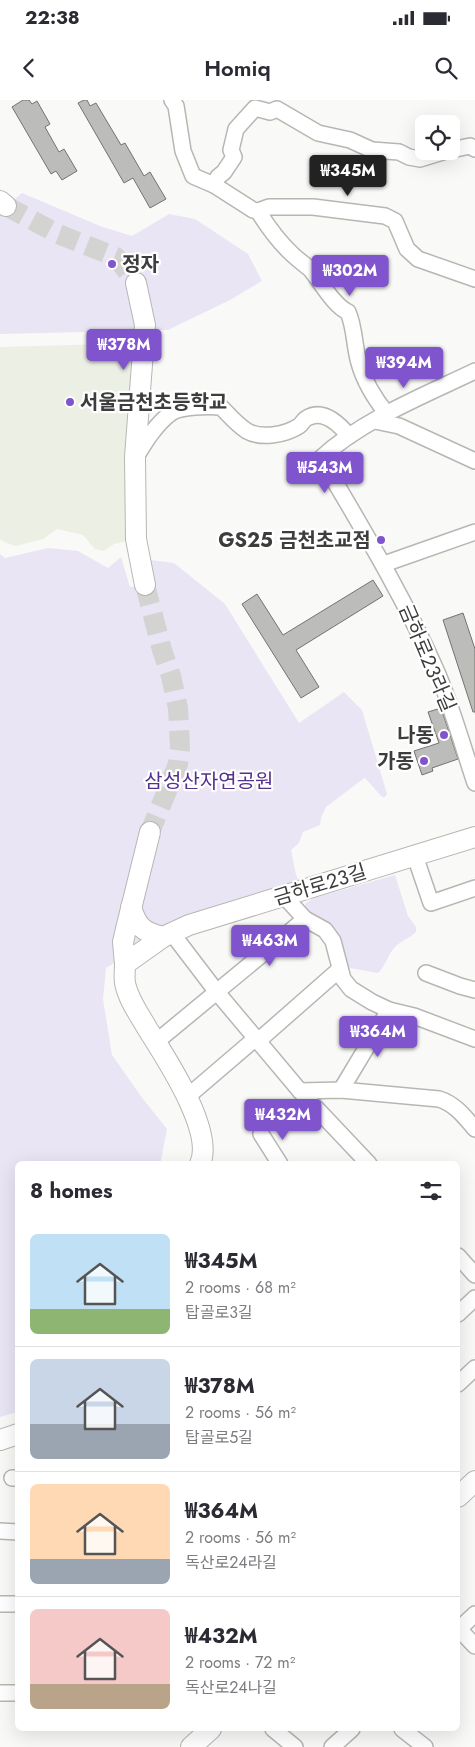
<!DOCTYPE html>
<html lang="en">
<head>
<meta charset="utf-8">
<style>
	body { margin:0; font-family:Jost,"Noto Sans KR",sans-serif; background:#f7f7f7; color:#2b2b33; height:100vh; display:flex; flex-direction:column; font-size:19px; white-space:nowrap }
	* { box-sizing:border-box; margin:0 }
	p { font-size:16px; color:#7c7c81 }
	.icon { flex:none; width:28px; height:28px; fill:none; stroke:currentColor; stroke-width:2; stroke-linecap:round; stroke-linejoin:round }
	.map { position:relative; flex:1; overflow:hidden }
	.details { position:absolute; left:15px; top:1061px; width:445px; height:570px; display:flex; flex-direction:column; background:#fff; border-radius:8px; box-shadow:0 5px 20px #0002 }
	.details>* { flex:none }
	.tools { position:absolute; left:415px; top:15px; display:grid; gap:10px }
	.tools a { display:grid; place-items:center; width:45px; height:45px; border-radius:8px; background:#fff; box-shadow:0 5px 20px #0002; font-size:25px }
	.price { position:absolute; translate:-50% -42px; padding:0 11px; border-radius:5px; background:#7f54cd; color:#fff; font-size:16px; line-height:32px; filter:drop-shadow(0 1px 2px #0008) }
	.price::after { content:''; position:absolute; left:50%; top:30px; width:15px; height:11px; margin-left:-8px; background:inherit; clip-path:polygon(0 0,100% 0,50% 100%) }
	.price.on { background:#222; color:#fff }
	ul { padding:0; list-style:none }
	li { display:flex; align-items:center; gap:15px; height:125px; padding:0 15px }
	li+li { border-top:1px solid #e1e1e2 }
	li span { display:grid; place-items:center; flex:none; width:140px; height:100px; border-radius:8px; color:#555 }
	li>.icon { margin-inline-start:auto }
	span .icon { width:60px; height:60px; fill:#fffc; stroke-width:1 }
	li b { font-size:21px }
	h2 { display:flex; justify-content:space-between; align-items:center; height:60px; padding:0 15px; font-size:21px }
	.status { display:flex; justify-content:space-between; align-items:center; height:35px; padding:0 25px; background:#fff; direction:ltr }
	.status svg { height:14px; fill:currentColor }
	header { display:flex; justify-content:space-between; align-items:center; height:65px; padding:0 15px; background:#fff; font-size:22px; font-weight:600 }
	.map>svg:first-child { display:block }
	.built { fill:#ebefe4 }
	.green { fill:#e9e5f4 }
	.building { fill:#bcbdba; stroke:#737471 }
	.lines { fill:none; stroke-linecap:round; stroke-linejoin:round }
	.secondary-tunnel { stroke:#d3d4d2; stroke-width:20; stroke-dasharray:20 10; stroke-linecap:butt }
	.street-casing { stroke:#b6b7b3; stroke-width:18 }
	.secondary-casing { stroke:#b6b7b3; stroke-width:22 }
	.street { stroke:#fff; stroke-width:15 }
	.secondary { stroke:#fff; stroke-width:20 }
	.poi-dot { fill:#7f54cd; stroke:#fff; stroke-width:2 }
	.labels { text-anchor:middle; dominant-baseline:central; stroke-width:4.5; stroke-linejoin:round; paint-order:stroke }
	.poi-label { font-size:20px; font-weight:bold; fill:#3c3d3c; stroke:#fff; text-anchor:end }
	.street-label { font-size:20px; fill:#3c3d3c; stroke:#fff }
	.park-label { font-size:20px; fill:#53318d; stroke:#fff }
</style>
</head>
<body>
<div class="status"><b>22:38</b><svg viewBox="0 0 49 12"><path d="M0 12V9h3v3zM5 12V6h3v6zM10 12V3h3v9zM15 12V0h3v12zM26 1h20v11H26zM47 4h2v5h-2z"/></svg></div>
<header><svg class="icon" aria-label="back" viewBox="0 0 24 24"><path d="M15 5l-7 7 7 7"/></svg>Homiq<svg class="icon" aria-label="search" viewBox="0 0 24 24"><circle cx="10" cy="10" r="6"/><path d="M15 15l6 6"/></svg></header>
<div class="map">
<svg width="475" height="1647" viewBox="0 0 475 1647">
	<rect width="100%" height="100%" fill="#f9faf7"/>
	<path class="built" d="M144,243L136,439L114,444L104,451L95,449L83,435L57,429L43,439L16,446L6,443L0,439V247Z"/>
	<g class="green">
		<path d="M22,93L100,126L132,136L169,114L195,119L248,154L262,181L230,200L168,230L0,234V115L6,106Z"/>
		<path d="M48,448L78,451L108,468L121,457L130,487L155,482L151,460L174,463L225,504L299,623L344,592L362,610L387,694L385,697H382L365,678L363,679L326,707L321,718L320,725L303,732L299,743L291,750L296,775L300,784L204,809L169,822L147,837L135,850L106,868L103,899L112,955L143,999L167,1029L161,1060L160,1064H18L17,1312L0,1317V454L5,458Z"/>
		<path d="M395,775L408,816L416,827V832C410,838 402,840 396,846C388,853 386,866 378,873L339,866L336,850L304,807L306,803L314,798Z"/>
	</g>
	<g class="building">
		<path d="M23,0H29L32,4L37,1L50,24L45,27L59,52L64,49L77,71L62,80L56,71L51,74L12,7Z"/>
		<path d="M84,0H87L90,6L96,3L121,45L125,43L144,76L150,72L166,99L150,108L133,78L124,83L78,3Z"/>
		<path d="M373,480L383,496L296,550L319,587L301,598L242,504L257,494L283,535Z"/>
		<path d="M463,513L475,549V612H473L443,520Z"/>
		<path d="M441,608L458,659L432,668L433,671L422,675L414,651L439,643L428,612Z"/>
	</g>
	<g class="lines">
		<g class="secondary-tunnel">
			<path d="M6,106L58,134L116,157L136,183"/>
			<path d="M145,485L162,550L171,576L178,608L180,647L178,664L150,732"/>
		</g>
		<defs>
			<g id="street">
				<path d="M172,0L176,6L183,51L193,76L214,85L253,110L258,111L269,107H313L385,116L395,121L407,149L418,159L475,179"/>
				<path d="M451,50L470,46L475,49"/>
				<path d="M214,85L218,77L224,72L234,57L231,50L236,29L255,8L270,12L277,9L318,33L350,40L372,50L399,52L409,57L420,59L446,51"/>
				<path d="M258,111C268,127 278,141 292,154C297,159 304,164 310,169C321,182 334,206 348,212C355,228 354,246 359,263C364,281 375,299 387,314"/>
				<path d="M475,271C425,295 362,320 321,358C362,428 404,497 437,572C452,607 463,647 475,683"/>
				<path d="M375,321L399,326L475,361"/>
				<path d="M136,357C145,342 156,324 171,313C181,306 209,306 221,307C229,315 237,325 247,331C261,339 285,335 299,326C302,324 304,319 307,318C324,308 340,325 349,336"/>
				<path d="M384,464L475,432"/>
				<path d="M415,756L431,803L475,788"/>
				<path d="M284,796L305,819L325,830L333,841L343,879L351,889L372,902L389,910L414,916L475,939"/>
				<path d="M171,832L216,891L300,991L369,1064"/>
				<path d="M426,873L460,886L475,890"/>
				<path d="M258,941L340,869"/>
				<path d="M156,942L305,819"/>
				<path d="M341,990L389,910"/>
				<path d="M300,991L341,990L439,999C455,1004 464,1016 475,1029"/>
				<path d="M187,997L256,938"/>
				<path d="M261,1034L280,1064"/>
				<path d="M458,1156L475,1175"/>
				<path d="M458,1214L475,1198"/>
				<path d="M458,1284L475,1268"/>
				<path d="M12,1378H18"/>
				<path d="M0,1431L18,1432"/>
				<path d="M0,1504H18"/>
				<path d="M458,1528L475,1546"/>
				<path d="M458,1530L475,1514"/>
				<path d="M0,1593H18"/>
				<path d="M273,1629L295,1647"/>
				<path d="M402,1629L425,1647"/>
				<path d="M332,1647L352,1629"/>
			</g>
			<g id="secondary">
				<path d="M0,101L6,106"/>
				<path d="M136,183L145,225L135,357L136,439L145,485"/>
				<path d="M131,807C137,827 143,832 163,837"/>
				<path d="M125,864L123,842L126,829L150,732"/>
				<path d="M200,1064C215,1031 165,957 147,928C139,914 128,899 125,883C124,877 125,870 125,864L163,837L189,825L475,737"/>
				<path d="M0,1340L18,1334"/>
				<path d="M458,1397L475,1381"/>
				<path d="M191,1647L211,1629"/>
			</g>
		</defs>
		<use href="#street" class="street-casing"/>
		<use href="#secondary" class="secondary-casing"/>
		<use href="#street" class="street"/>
		<use href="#secondary" class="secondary"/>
	</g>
	<g class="poi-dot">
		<circle cx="112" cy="164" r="5"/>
		<circle cx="70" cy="302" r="5"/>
		<circle cx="381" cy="440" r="5"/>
		<circle cx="444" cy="635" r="5"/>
		<circle cx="424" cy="661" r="5"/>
	</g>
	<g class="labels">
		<g class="poi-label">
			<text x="122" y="164" text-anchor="start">정자</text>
			<text x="80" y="302" text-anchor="start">서울금천초등학교</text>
			<text x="371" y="440">GS25 금천초교점</text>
			<text x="434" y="635">나동</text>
			<text x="414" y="661">가동</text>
		</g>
		<g class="street-label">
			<text transform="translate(427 558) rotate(67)">금하로23라길</text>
			<text transform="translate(320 785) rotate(-17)">금하로23길</text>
		</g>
		<g class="park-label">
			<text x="209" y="681">삼성산자연공원</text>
		</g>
	</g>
</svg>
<div class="tools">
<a><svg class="icon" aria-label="locate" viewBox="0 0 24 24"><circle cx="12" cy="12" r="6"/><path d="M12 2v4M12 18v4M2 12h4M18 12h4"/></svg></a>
</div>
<b class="price on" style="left:348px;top:97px">₩345M</b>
<b class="price" style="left:350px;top:197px">₩302M</b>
<b class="price" style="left:124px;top:271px">₩378M</b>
<b class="price" style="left:404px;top:289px">₩394M</b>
<b class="price" style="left:325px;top:394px">₩543M</b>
<b class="price" style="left:270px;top:867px">₩463M</b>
<b class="price" style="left:378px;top:958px">₩364M</b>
<b class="price" style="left:283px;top:1041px">₩432M</b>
<section class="details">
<h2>8 homes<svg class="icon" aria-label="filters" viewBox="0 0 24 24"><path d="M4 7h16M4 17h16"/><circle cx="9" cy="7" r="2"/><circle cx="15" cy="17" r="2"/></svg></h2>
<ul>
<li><span style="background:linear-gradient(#bfe0f5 75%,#8fb573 0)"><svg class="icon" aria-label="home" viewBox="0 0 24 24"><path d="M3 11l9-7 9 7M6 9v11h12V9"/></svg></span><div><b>₩345M</b><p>2 rooms · 68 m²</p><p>탑골로3길</p></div></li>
<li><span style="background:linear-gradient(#c9d6e8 65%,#9aa5b1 0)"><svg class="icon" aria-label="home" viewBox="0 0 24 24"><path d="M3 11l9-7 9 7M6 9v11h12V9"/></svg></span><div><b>₩378M</b><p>2 rooms · 56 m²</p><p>탑골로5길</p></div></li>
<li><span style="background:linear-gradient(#ffd9b3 75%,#9aa5b1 0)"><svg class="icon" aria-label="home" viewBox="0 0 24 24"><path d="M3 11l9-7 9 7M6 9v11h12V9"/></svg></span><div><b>₩364M</b><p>2 rooms · 56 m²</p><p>독산로24라길</p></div></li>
<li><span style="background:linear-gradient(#f6c9c9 75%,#b9a48a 0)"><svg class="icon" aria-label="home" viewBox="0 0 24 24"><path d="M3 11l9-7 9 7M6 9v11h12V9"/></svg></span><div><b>₩432M</b><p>2 rooms · 72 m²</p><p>독산로24나길</p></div></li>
</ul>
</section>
</div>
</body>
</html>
